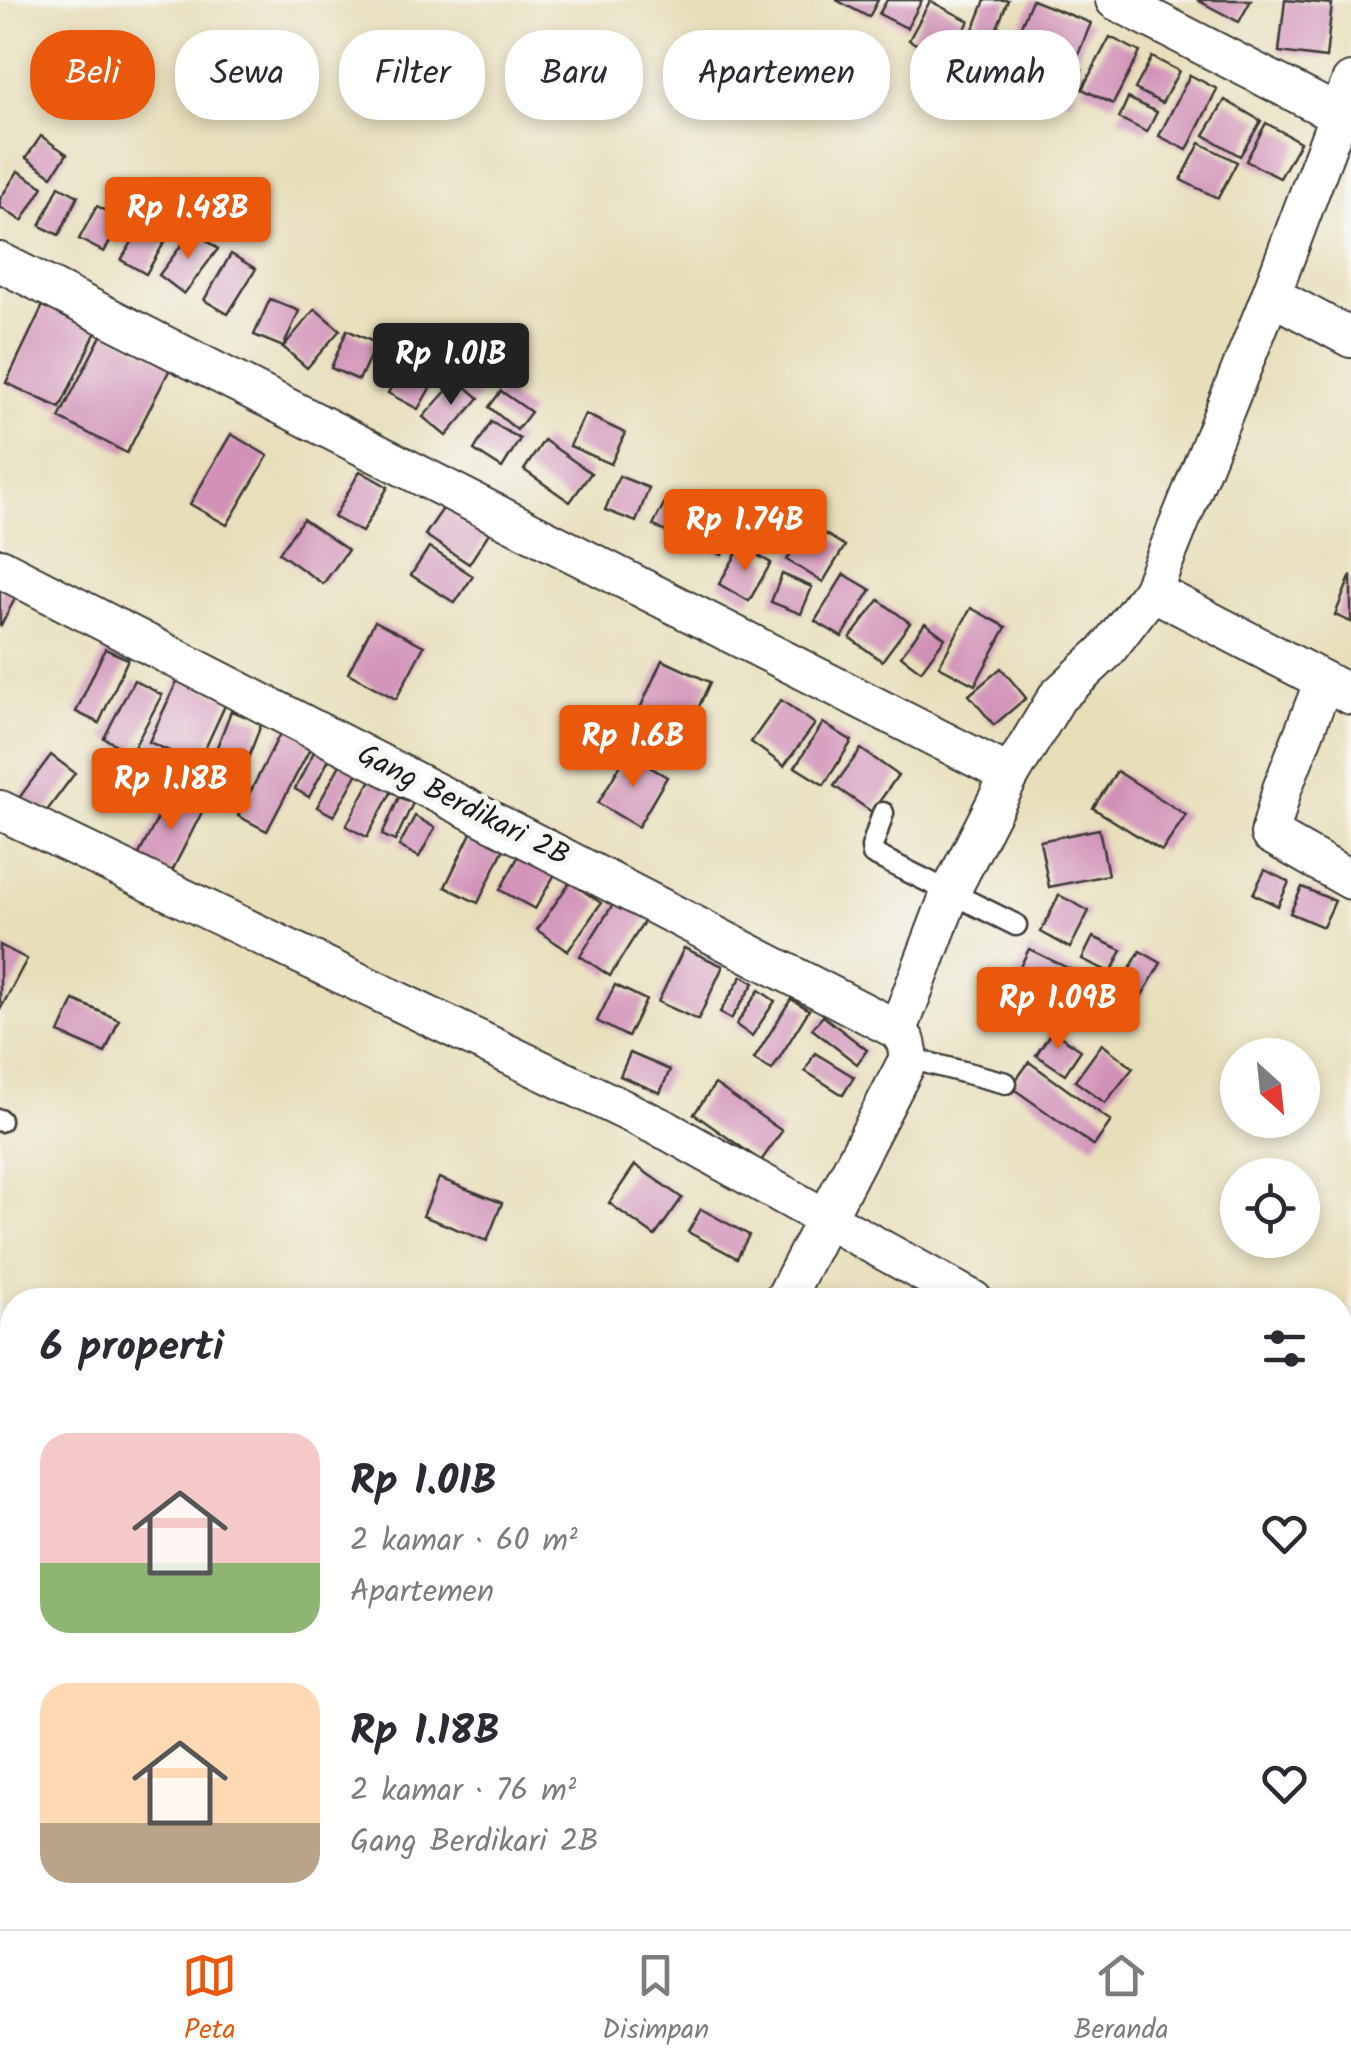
<!DOCTYPE html>
<html lang="id">
<head>
<meta charset="utf-8">
<style>
	body { margin:0; font-family:Kalam,sans-serif; background:#f7f7f7; color:#2b2b33; height:100vh; display:flex; flex-direction:column; font-size:38px; white-space:nowrap }
	* { box-sizing:border-box; margin:0 }
	p { font-size:32px; color:#7c7c81 }
	.icon { flex:none; width:55px; height:55px; fill:none; stroke:currentColor; stroke-width:2; stroke-linecap:round; stroke-linejoin:round }
	.map { position:relative; flex:1; overflow:hidden }
	.panel { position:absolute; left:0px; top:1288px; width:1352px; height:642px; display:flex; flex-direction:column; background:#fff; border-radius:40px 40px 0 0; box-shadow:0 5px 15px #0003 }
	.panel>* { flex:none }
	.hud { position:absolute; left:30px; top:30px; width:1292px; height:90px; display:flex; gap:20px }
	.needle { width:65px; rotate:153deg }
	.tools { position:absolute; left:1220px; top:1038px; display:grid; gap:20px }
	.tools a { display:grid; place-items:center; width:100px; height:100px; border-radius:50%; background:#fff; box-shadow:0 5px 15px #0003; font-size:50px }
	.price { position:absolute; translate:-50% -85px; padding:0 22px; border-radius:10px; background:#ea580c; color:#fff; font-size:32px; line-height:65px; filter:drop-shadow(0 2px 5px #0008) }
	.price::after { content:''; position:absolute; left:50%; top:60px; width:30px; height:22px; margin-left:-15px; background:inherit; clip-path:polygon(0 0,100% 0,50% 100%) }
	.price.on { background:#222; color:#fff }
	ul { padding:0; list-style:none }
	li { display:flex; align-items:center; gap:30px; height:250px; padding:0 40px }
	li span { display:grid; place-items:center; flex:none; width:280px; height:200px; border-radius:30px; color:#555 }
	li>.icon { margin-inline-start:auto }
	span .icon { width:120px; height:120px; fill:#fffc; stroke-width:1 }
	li b { font-size:42px }
	h2 { display:flex; justify-content:space-between; align-items:center; height:120px; padding:0 40px; font-size:42px }
	.chip { padding:0 35px; border-radius:40px; background:#fff; box-shadow:0 5px 15px #0003; font-size:35px; line-height:90px }
	.chip.on { background:#ea580c; color:#fff }
	.menu { display:flex; justify-content:space-around; align-items:center; height:140px; border-top:2px solid #e1e1e2; background:#fff; font-size:28px; color:#7c7c81 }
	.menu a { display:grid; justify-items:center; gap:5px }
	.menu .on { color:#ea580c }
	.map>svg:first-child { display:block }
	.building { fill:#d191b7 }
	.lines { fill:none; stroke-linecap:round; stroke-linejoin:round }
	.lane-casing { stroke:#3b3934; stroke-width:25 }
	.street-casing { stroke:#3b3934; stroke-width:42 }
	.lane { stroke:#fff; stroke-width:20 }
	.street { stroke:#fff; stroke-width:38 }
	.labels { text-anchor:middle; dominant-baseline:central; stroke-width:10; stroke-linejoin:round; paint-order:stroke }
	.street-label { font-size:30px; fill:#1c1c1c; stroke:#f6f6f2 }
</style>
</head>
<body>
<div class="map">
<svg width="1351" height="1929" viewBox="0 0 1351 1929">
	<rect width="100%" height="100%" fill="#f6f6f2"/>
	<filter id="ink" filterUnits="userSpaceOnUse"><feTurbulence type="fractalNoise" baseFrequency=".01" numOctaves="2"/><feDisplacementMap in="SourceGraphic" scale="20" xChannelSelector="R" yChannelSelector="G"/><feConvolveMatrix kernelMatrix="1 2 1 2 8 2 1 2 1" color-interpolation-filters="sRGB"/></filter>
	<filter id="wash" filterUnits="userSpaceOnUse"><feTurbulence type="fractalNoise" baseFrequency=".0048" numOctaves="4" result="noise"/><feDisplacementMap in="SourceGraphic" scale="40" xChannelSelector="R" yChannelSelector="G"/><feGaussianBlur stdDeviation="2.25" result="paint"/><feColorMatrix in="noise" values="0 0 0 0 0 0 0 0 0 0 0 0 0 0 0 0 0 1.4 0 .05"/><feComposite in="paint" operator="in"/></filter>
	<g filter="url(#wash)">
		<rect width="100%" height="100%" fill="#e8deba"/>
		<g id="blocks">
			<g class="building">
				<path d="M836,0H878L869,17Z"/>
				<path d="M887,0H922L907,28L879,14Z"/>
				<path d="M985,0H1008L988,51L968,43Z"/>
				<path d="M1032,0L1091,23L1075,62L1016,37Z"/>
				<path d="M1197,0H1251L1239,22Z"/>
				<path d="M1285,0L1332,4L1326,58L1279,52Z"/>
				<path d="M930,1L969,21L948,61L909,40Z"/>
				<path d="M1110,37L1140,52L1113,104L1082,89Z"/>
				<path d="M1012,44L1082,69L1070,101L1000,76Z"/>
				<path d="M1152,57L1179,71L1162,103L1135,89Z"/>
				<path d="M1190,75L1217,89L1187,150L1159,136Z"/>
				<path d="M1128,98L1157,112L1147,132L1119,118Z"/>
				<path d="M1225,100L1261,121L1240,156L1204,135Z"/>
				<path d="M1266,123L1300,142L1280,178L1246,161Z"/>
				<path d="M41,136L67,154L52,176L26,158Z"/>
				<path d="M1200,143L1237,162L1218,198L1181,180Z"/>
				<path d="M18,171L43,187L22,221L0,207V199Z"/>
				<path d="M59,186L78,196L59,235L40,226Z"/>
				<path d="M97,206L122,220L104,252L79,239Z"/>
				<path d="M143,224L167,238L146,274L121,260Z"/>
				<path d="M193,230L218,249L184,294L159,275Z"/>
				<path d="M231,254L256,269L228,314L204,300Z"/>
				<path d="M47,297L101,321L60,408L6,383Z"/>
				<path d="M270,299L299,311L283,347L254,335Z"/>
				<path d="M315,309L340,330L307,368L283,347Z"/>
				<path d="M104,330L172,365L127,453L59,418Z"/>
				<path d="M347,330L376,343L359,380L331,368Z"/>
				<path d="M409,357L438,374L418,409L388,393Z"/>
				<path d="M457,379L479,398L446,436L423,417Z"/>
				<path d="M501,391L531,412L517,430L489,407Z"/>
				<path d="M585,414L625,433L611,464L570,446Z"/>
				<path d="M491,422L520,439L502,468L474,450Z"/>
				<path d="M231,434L268,456L227,525L190,504Z"/>
				<path d="M544,440L591,473L570,502L524,470Z"/>
				<path d="M360,471L388,487L362,532L334,517Z"/>
				<path d="M619,476L649,488L636,522L605,510Z"/>
				<path d="M666,500L692,514L679,539L653,525Z"/>
				<path d="M446,504L489,533L469,564L425,535Z"/>
				<path d="M710,506L740,523L722,555L692,539Z"/>
				<path d="M760,518L783,531L771,552L748,540Z"/>
				<path d="M303,519L348,550L323,584L279,553Z"/>
				<path d="M809,524L845,546L823,582L787,560Z"/>
				<path d="M741,546L771,563L749,601L719,584Z"/>
				<path d="M429,547L473,576L455,603L411,575Z"/>
				<path d="M782,574L812,587L801,614L771,602Z"/>
				<path d="M844,574L871,590L842,637L815,621Z"/>
				<path d="M1351,575V622L1335,615Z"/>
				<path d="M0,584L18,593L0,627Z"/>
				<path d="M879,600L910,623L882,661L850,638Z"/>
				<path d="M971,608L1006,627L975,685L939,666Z"/>
				<path d="M375,621L424,646L396,699L348,673Z"/>
				<path d="M925,623L945,638L921,671L901,656Z"/>
				<path d="M105,649L128,659L99,723L76,712Z"/>
				<path d="M662,660L710,682L686,735L638,713Z"/>
				<path d="M1001,668L1026,698L994,725L969,695Z"/>
				<path d="M179,677L228,699L198,764L149,742Z"/>
				<path d="M134,680L162,695L131,753L104,738Z"/>
				<path d="M781,700L815,724L784,766L751,742Z"/>
				<path d="M231,711L262,722L248,759L217,747Z"/>
				<path d="M823,723L852,741L824,785L795,767Z"/>
				<path d="M284,726L314,741L267,831L238,816Z"/>
				<path d="M319,742L334,750L309,797L295,789Z"/>
				<path d="M861,749L898,775L872,812L834,786Z"/>
				<path d="M627,754L667,777L638,827L598,803Z"/>
				<path d="M51,755L75,773L40,820L16,802Z"/>
				<path d="M342,761L359,771L334,816L317,807Z"/>
				<path d="M1117,771L1186,815L1162,851L1093,808Z"/>
				<path d="M373,776L394,787L367,837L346,826Z"/>
				<path d="M172,791L204,808L170,875L137,858Z"/>
				<path d="M399,797L413,803L395,841L382,835Z"/>
				<path d="M415,816L435,828L419,857L399,846Z"/>
				<path d="M1099,829L1108,875L1049,887L1040,841Z"/>
				<path d="M472,831L505,846L478,903L445,887Z"/>
				<path d="M523,848L559,867L535,909L500,890Z"/>
				<path d="M1265,870L1289,882L1278,906L1253,894Z"/>
				<path d="M570,882L601,903L568,951L537,930Z"/>
				<path d="M1302,887L1335,901L1323,927L1290,913Z"/>
				<path d="M1059,895L1089,911L1070,948L1041,932Z"/>
				<path d="M617,898L647,917L610,976L580,956Z"/>
				<path d="M1093,937L1122,950L1111,973L1082,959Z"/>
				<path d="M0,945L27,959L0,1010Z"/>
				<path d="M684,948L723,966L698,1020L658,1002Z"/>
				<path d="M1029,949L1088,978L1071,1012L1012,983Z"/>
				<path d="M1140,951L1161,963L1134,1009L1114,996Z"/>
				<path d="M742,976L754,983L731,1019L720,1012Z"/>
				<path d="M615,985L646,1000L628,1037L597,1021Z"/>
				<path d="M759,990L775,1001L752,1036L736,1025Z"/>
				<path d="M791,999L809,1010L772,1070L754,1059Z"/>
				<path d="M74,1000L119,1020L105,1053L59,1033Z"/>
				<path d="M823,1016L867,1050L857,1064L812,1029Z"/>
				<path d="M1052,1031L1081,1050L1065,1074L1036,1055Z"/>
				<path d="M1102,1044L1133,1068L1105,1103L1075,1081Z"/>
				<path d="M630,1053L670,1070L660,1093L620,1076Z"/>
				<path d="M815,1053L854,1077L843,1095L805,1071Z"/>
				<path d="M1029,1062L1111,1121L1094,1146L1011,1087Z"/>
				<path d="M715,1084L782,1131L761,1161L694,1114Z"/>
				<path d="M635,1165L682,1198L655,1236L609,1203Z"/>
				<path d="M439,1178L502,1203L487,1241L423,1216Z"/>
				<path d="M701,1209L749,1235L737,1258L688,1232Z"/>
				<path d="M0,1358L12,1364V1433L0,1458Z"/>
				<path d="M12,1488V1550L0,1544V1512Z"/>
				<path d="M0,1620L12,1626V1655L5,1671L0,1669Z"/>
				<path d="M12,1780V1819L0,1812V1802Z"/>
				<path d="M12,1896V1918H38L32,1929H0Z"/>
				<path d="M45,1918H81L75,1929H40Z"/>
				<path d="M93,1918H105L128,1929H87Z"/>
				<path d="M251,1918H300L306,1921L301,1929H272Z"/>
				<path d="M313,1918H358L352,1929H307Z"/>
				<path d="M450,1918H464L481,1929H443Z"/>
			</g>
		</g>
	</g>
	<g filter="url(#ink)">
		<use href="#blocks" fill-opacity="0" stroke="#3b3934" stroke-width="2.5"/>
		<g class="lines">
			<defs>
				<g id="lane">
					<path d="M883,813L872,847L873,854L1016,925"/>
					<path d="M909,1058L1006,1083"/>
					<path d="M0,1120V1121"/>
				</g>
				<g id="street">
					<path d="M1115,0L1337,114"/>
					<path d="M0,262L1010,775"/>
					<path d="M1271,295L1351,338"/>
					<path d="M0,568L898,1030L906,1042L909,1058L784,1300"/>
					<path d="M1152,591L1351,695"/>
					<path d="M1324,681L1282,789L1270,834L1351,880"/>
					<path d="M0,810L668,1131L973,1300"/>
					<path d="M898,1030L951,891L1010,775L1057,697L1106,651L1152,591L1271,295L1351,82"/>
					<path d="M1340,1483L1351,1488"/>
					<path d="M0,1579L12,1585"/>
					<path d="M0,1829L12,1836"/>
					<path d="M175,1918L198,1929"/>
				</g>
			</defs>
			<use href="#lane" class="lane-casing"/>
			<use href="#street" class="street-casing"/>
			<use href="#lane" class="lane"/>
			<use href="#street" class="street"/>
		</g>
	</g>
	<g class="labels">
		<g class="street-label">
			<text transform="translate(463 806) rotate(27)">Gang Berdikari 2B</text>
		</g>
	</g>
</svg>
<div class="tools">
<a><svg class="needle" viewBox="-14 -14 28 28"><path d="M0-13l5 13h-10z" fill="#e53935"/><path d="M0 13l5-13h-10z" fill="#7c7c81"/></svg></a>
<a><svg class="icon" aria-label="locate" viewBox="0 0 24 24"><circle cx="12" cy="12" r="6"/><path d="M12 2v4M12 18v4M2 12h4M18 12h4"/></svg></a>
</div>
<b class="price" style="left:188px;top:262px">Rp 1.48B</b>
<b class="price on" style="left:451px;top:408px">Rp 1.01B</b>
<b class="price" style="left:745px;top:574px">Rp 1.74B</b>
<b class="price" style="left:633px;top:790px">Rp 1.6B</b>
<b class="price" style="left:171px;top:833px">Rp 1.18B</b>
<b class="price" style="left:1058px;top:1052px">Rp 1.09B</b>
<div class="hud">
<a class="chip on">Beli</a>
<a class="chip">Sewa</a>
<a class="chip">Filter</a>
<a class="chip">Baru</a>
<a class="chip">Apartemen</a>
<a class="chip">Rumah</a>
</div>
<section class="panel">
<h2>6 properti<svg class="icon" aria-label="filters" viewBox="0 0 24 24"><path d="M4 7h16M4 17h16"/><circle cx="9" cy="7" r="2"/><circle cx="15" cy="17" r="2"/></svg></h2>
<ul>
<li><span style="background:linear-gradient(#f6c9c9 65%,#8fb573 0)"><svg class="icon" aria-label="home" viewBox="0 0 24 24"><path d="M3 11l9-7 9 7M6 9v11h12V9"/></svg></span><div><b>Rp 1.01B</b><p>2 kamar · 60 m²</p><p>Apartemen</p></div><svg class="icon" aria-label="heart" viewBox="0 0 24 24"><path d="M12 20l-8-8c-3-5 5-10 8-4 3-6 11-1 8 4z"/></svg></li>
<li><span style="background:linear-gradient(#ffd9b3 70%,#b9a48a 0)"><svg class="icon" aria-label="home" viewBox="0 0 24 24"><path d="M3 11l9-7 9 7M6 9v11h12V9"/></svg></span><div><b>Rp 1.18B</b><p>2 kamar · 76 m²</p><p>Gang Berdikari 2B</p></div><svg class="icon" aria-label="heart" viewBox="0 0 24 24"><path d="M12 20l-8-8c-3-5 5-10 8-4 3-6 11-1 8 4z"/></svg></li>
</ul>
</section>
</div>
<nav class="menu">
<a class="on"><svg class="icon" aria-label="map" viewBox="0 0 24 24"><path d="M3 6l6-2 6 2 6-2v14l-6 2-6-2-6 2zM9 4v14M15 6v14"/></svg>Peta</a>
<a><svg class="icon" aria-label="saved" viewBox="0 0 24 24"><path d="M7 4h10v16l-5-4-5 4z"/></svg>Disimpan</a>
<a><svg class="icon" aria-label="home" viewBox="0 0 24 24"><path d="M3 11l9-7 9 7M6 9v11h12V9"/></svg>Beranda</a>
</nav>
</body>
</html>
